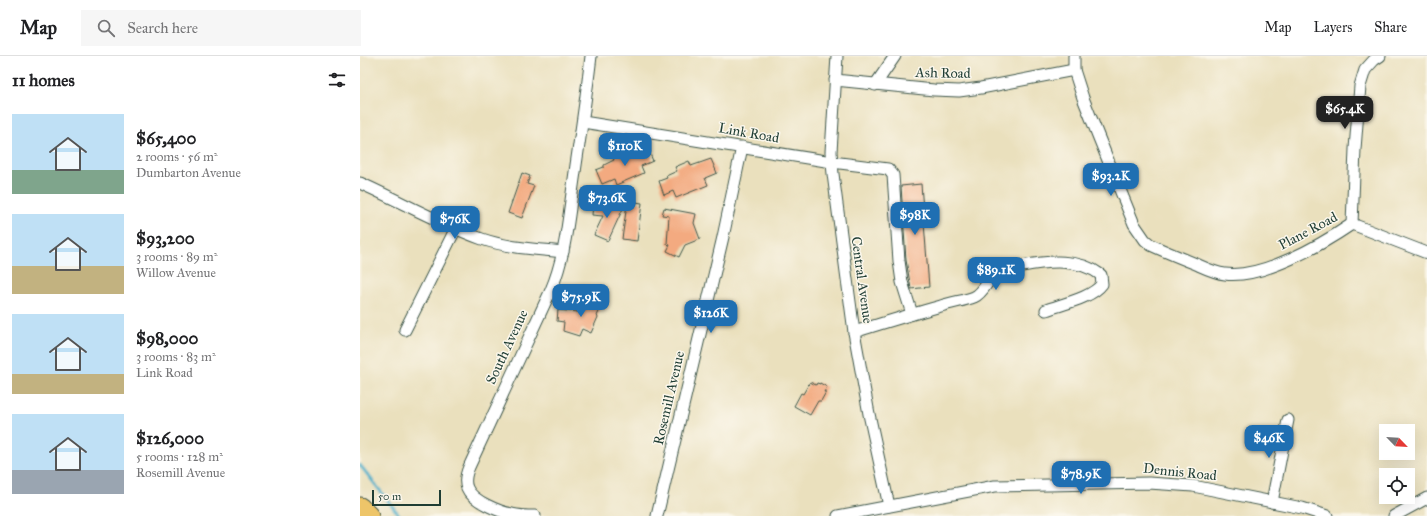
<!DOCTYPE html>
<html lang="en">
<head>
<meta charset="utf-8">
<style>
	body { margin:0; font-family:"IM FELL Great Primer",serif; background:#f6f6f6; color:#202124; height:100vh; display:flex; flex-direction:column; font-size:15px; white-space:nowrap }
	* { box-sizing:border-box; margin:0 }
	p { font-size:13px; color:#757577 }
	.icon { flex:none; width:22px; height:22px; fill:none; stroke:currentColor; stroke-width:2; stroke-linecap:round; stroke-linejoin:round }
	.map { position:relative; flex:1; overflow:hidden }
	.side { display:flex; flex-direction:column; background:#fff; width:360px }
	.side>* { flex:none }
	.needle { width:26px; rotate:115deg }
	.buttons { position:absolute; left:1019px; top:368px; display:grid; gap:8px }
	.buttons a { display:grid; place-items:center; width:36px; height:36px; border-radius:0px; background:#fff; box-shadow:0 4px 16px #0002; font-size:20px }
	.scale { position:absolute; left:12px; bottom:10px; width:69px; box-sizing:border-box; padding-left:4px; border:2px solid #1f3d34; border-top:0; font-size:11px; line-height:14px; white-space:nowrap; color:#1f3d34; -webkit-text-stroke:3px #fbf7ec; paint-order:stroke }
	.price { position:absolute; translate:-50% -34px; padding:0 9px; border-radius:8px; background:#1f6fb2; color:#fff; font-size:13px; line-height:26px; filter:drop-shadow(0 1px 2px #0008) }
	.price::after { content:''; position:absolute; left:50%; top:24px; width:12px; height:9px; margin-left:-6px; background:inherit; clip-path:polygon(0 0,100% 0,50% 100%) }
	.price.selected { background:#222; color:#fff }
	ul { padding:0; list-style:none }
	li { display:flex; align-items:center; gap:12px; height:100px; padding:0 12px }
	li span { display:grid; place-items:center; flex:none; width:112px; height:80px; border-radius:0px; color:#555 }
	li>.icon { margin-inline-start:auto }
	span .icon { width:48px; height:48px; fill:#fffc; stroke-width:1 }
	li b { font-size:17px }
	h2 { display:flex; justify-content:space-between; align-items:center; height:48px; padding:0 12px; font-size:17px }
	header { display:flex; align-items:center; gap:24px; box-sizing:border-box; height:56px; padding:0 20px; background:#fff; border-bottom:1px solid #e0e0e0 }
	header strong { font-size:19px }
	nav { display:flex; gap:22px; margin-inline-start:auto; font-size:14px }
	.search { width:280px; height:36px; background:#f6f6f6; display:flex; align-items:center; gap:10px; box-sizing:border-box; padding:0 14px; border-radius:0px; color:#757577; font-size:15px }
	main { display:flex; flex:1; min-height:0 }
	.map>svg:first-child { display:block }
	.lines { fill:none; stroke-linecap:round; stroke-linejoin:round }
	.stream { stroke:#48acc7; stroke-width:3 }
	.building { fill:#f3aa80 }
	.minor-casing { stroke:#3d5549; stroke-width:13 }
	.motorway-casing { stroke:#3d5549; stroke-width:21 }
	.minor { stroke:#fff; stroke-width:11 }
	.motorway { stroke:#eec569; stroke-width:19 }
	.labels { text-anchor:middle; dominant-baseline:central; stroke-width:3; stroke-linejoin:round; paint-order:stroke }
	.street-label { font-size:14px; fill:#1f3d34; stroke:#fbf7ec }
</style>
</head>
<body>
<header>
<strong>Map</strong>
<div class="search"><svg class="icon" aria-label="search" viewBox="0 0 24 24"><circle cx="10" cy="10" r="6"/><path d="M15 15l6 6"/></svg>Search here</div>
<nav><a>Map</a><a>Layers</a><a>Share</a></nav>
</header>
<main>
<section class="side">
<h2>11 homes<svg class="icon" aria-label="filters" viewBox="0 0 24 24"><path d="M4 7h16M4 17h16"/><circle cx="9" cy="7" r="2"/><circle cx="15" cy="17" r="2"/></svg></h2>
<ul>
<li><span style="background:linear-gradient(#bfe0f5 70%,#7fa58c 0)"><svg class="icon" aria-label="home" viewBox="0 0 24 24"><path d="M3 11l9-7 9 7M6 9v11h12V9"/></svg></span><div><b>$65,400</b><p>2 rooms · 56 m²</p><p>Dumbarton Avenue</p></div></li>
<li><span style="background:linear-gradient(#bfe0f5 65%,#c2b280 0)"><svg class="icon" aria-label="home" viewBox="0 0 24 24"><path d="M3 11l9-7 9 7M6 9v11h12V9"/></svg></span><div><b>$93,200</b><p>3 rooms · 89 m²</p><p>Willow Avenue</p></div></li>
<li><span style="background:linear-gradient(#bfe0f5 75%,#c2b280 0)"><svg class="icon" aria-label="home" viewBox="0 0 24 24"><path d="M3 11l9-7 9 7M6 9v11h12V9"/></svg></span><div><b>$98,000</b><p>3 rooms · 83 m²</p><p>Link Road</p></div></li>
<li><span style="background:linear-gradient(#bfe0f5 70%,#9aa5b1 0)"><svg class="icon" aria-label="home" viewBox="0 0 24 24"><path d="M3 11l9-7 9 7M6 9v11h12V9"/></svg></span><div><b>$126,000</b><p>5 rooms · 128 m²</p><p>Rosemill Avenue</p></div></li>
</ul>
</section>
<div class="map">
<svg width="1067" height="460" viewBox="0 0 1067 460">
	<rect width="100%" height="100%" fill="#fbf7ec"/>
	<filter id="ink" filterUnits="userSpaceOnUse"><feTurbulence type="fractalNoise" baseFrequency=".025" numOctaves="2"/><feDisplacementMap in="SourceGraphic" scale="8" xChannelSelector="R" yChannelSelector="G"/><feConvolveMatrix kernelMatrix="1 2 1 2 8 2 1 2 1" color-interpolation-filters="sRGB"/></filter>
	<filter id="wash" filterUnits="userSpaceOnUse"><feTurbulence type="fractalNoise" baseFrequency=".012" numOctaves="4" result="noise"/><feDisplacementMap in="SourceGraphic" scale="16" xChannelSelector="R" yChannelSelector="G"/><feGaussianBlur stdDeviation="0.9" result="paint"/><feColorMatrix in="noise" values="0 0 0 0 0 0 0 0 0 0 0 0 0 0 0 0 0 1.4 0 .05"/><feComposite in="paint" operator="in"/></filter>
	<g filter="url(#wash)">
		<rect width="100%" height="100%" fill="#eae0bd"/>
		<g class="lines">
			<path class="stream" d="M0,409L40,460"/>
		</g>
		<g id="blocks">
			<g class="building">
				<path d="M288,93L293,105L281,110L284,117L256,129L254,123L242,128L236,114L244,111V109L254,104L253,101L268,94L270,98L279,94L280,97Z"/>
				<path d="M351,103L357,117L345,122L348,129L316,142L313,135L304,139L299,125L307,122L306,120L317,115L315,111L329,105L331,110Z"/>
				<path d="M162,117L170,120L167,128L174,130L162,162L148,157Z"/>
				<path d="M561,128L569,231L551,233L546,204L541,130Z"/>
				<path d="M269,145L282,147L277,185L262,183L267,148L269,149Z"/>
				<path d="M250,146L265,148L248,185L234,179L243,160L232,159L233,148L249,151Z"/>
				<path d="M304,152L336,158L334,167L340,183L325,189L319,201L307,195L310,189L307,188L309,160L302,159Z"/>
				<path d="M228,240L240,245L238,250L241,251L237,260L238,261L231,277L222,273L219,280L203,275L204,266L197,265L198,254L218,256L217,253L223,252Z"/>
				<path d="M450,326L456,329L457,327L460,328V327L467,331L464,336H466L461,345H458L450,359L434,350L441,337L443,338Z"/>
			</g>
		</g>
	</g>
	<g filter="url(#ink)">
		<use href="#blocks" fill-opacity="0" stroke="#3d5549" stroke-width="1"/>
		<g class="lines">
			<defs>
				<g id="minor">
					<path d="M477,0L471,96L473,118L494,276L509,358L529,450"/>
					<path d="M714,0V14L723,42L739,82L774,168L785,184L791,189C806,196 821,202 836,208C845,212 855,217 865,218C902,223 961,189 992,168L1067,197"/>
					<path d="M475,24L574,34L599,35L621,32L714,14"/>
					<path d="M515,29L535,0"/>
					<path d="M223,66L472,106L528,113L533,119L539,205L542,226L552,258"/>
					<path d="M0,127C40,145 80,168 122,183C148,192 176,193 203,196"/>
					<path d="M992,168L995,93L1000,30L1005,14L1014,4L1020,0"/>
					<path d="M45,274L96,172"/>
					<path d="M494,276C523,267 552,258 581,250C592,246 604,245 614,241C625,236 627,223 636,217C644,212 653,211 662,210C689,205 719,202 741,219L742,228C732,242 702,248 686,254"/>
					<path d="M912,446L928,364"/>
					<path d="M175,460C167,460 160,460 152,458C140,456 112,445 107,432C104,425 106,418 109,411L191,234C205,201 208,165 213,130C219,87 226,44 231,0"/>
					<path d="M297,460L363,181L382,91"/>
					<path d="M478,460L635,430L789,427L833,430L942,452L967,460"/>
					<path d="M1034,460L1067,442"/>
				</g>
				<path id="motorway" d="M0,451L9,460"/>
			</defs>
			<use href="#minor" class="minor-casing"/>
			<use href="#motorway" class="motorway-casing"/>
			<use href="#minor" class="minor"/>
			<use href="#motorway" class="motorway"/>
		</g>
	</g>
	<g class="labels">
		<g class="street-label">
			<text transform="translate(583 17) rotate(1)">Ash Road</text>
			<text transform="translate(389 77) rotate(10)">Link Road</text>
			<text transform="translate(948 175) rotate(-28)">Plane Road</text>
			<text transform="translate(502 224) rotate(82)">Central Avenue</text>
			<text transform="translate(147 291) rotate(-65)">South Avenue</text>
			<text transform="translate(309 342) rotate(-77)">Rosemill Avenue</text>
			<text transform="translate(820 416) rotate(6)">Dennis Road</text>
		</g>
	</g>
</svg>
<div class="buttons">
<a><svg class="needle" viewBox="-14 -14 28 28"><path d="M0-13l5 13h-10z" fill="#e53935"/><path d="M0 13l5-13h-10z" fill="#757577"/></svg></a>
<a><svg class="icon" aria-label="locate" viewBox="0 0 24 24"><circle cx="12" cy="12" r="6"/><path d="M12 2v4M12 18v4M2 12h4M18 12h4"/></svg></a>
</div>
<div class="scale">50 m</div>
<b class="price selected" style="left:985px;top:74px">$65.4K</b>
<b class="price" style="left:265px;top:111px">$110K</b>
<b class="price" style="left:751px;top:141px">$93.2K</b>
<b class="price" style="left:247px;top:163px">$73.6K</b>
<b class="price" style="left:555px;top:180px">$98K</b>
<b class="price" style="left:95px;top:184px">$76K</b>
<b class="price" style="left:636px;top:235px">$89.1K</b>
<b class="price" style="left:221px;top:262px">$75.9K</b>
<b class="price" style="left:351px;top:278px">$126K</b>
<b class="price" style="left:909px;top:403px">$46K</b>
<b class="price" style="left:721px;top:439px">$78.9K</b>
</div>
</main>
</body>
</html>
